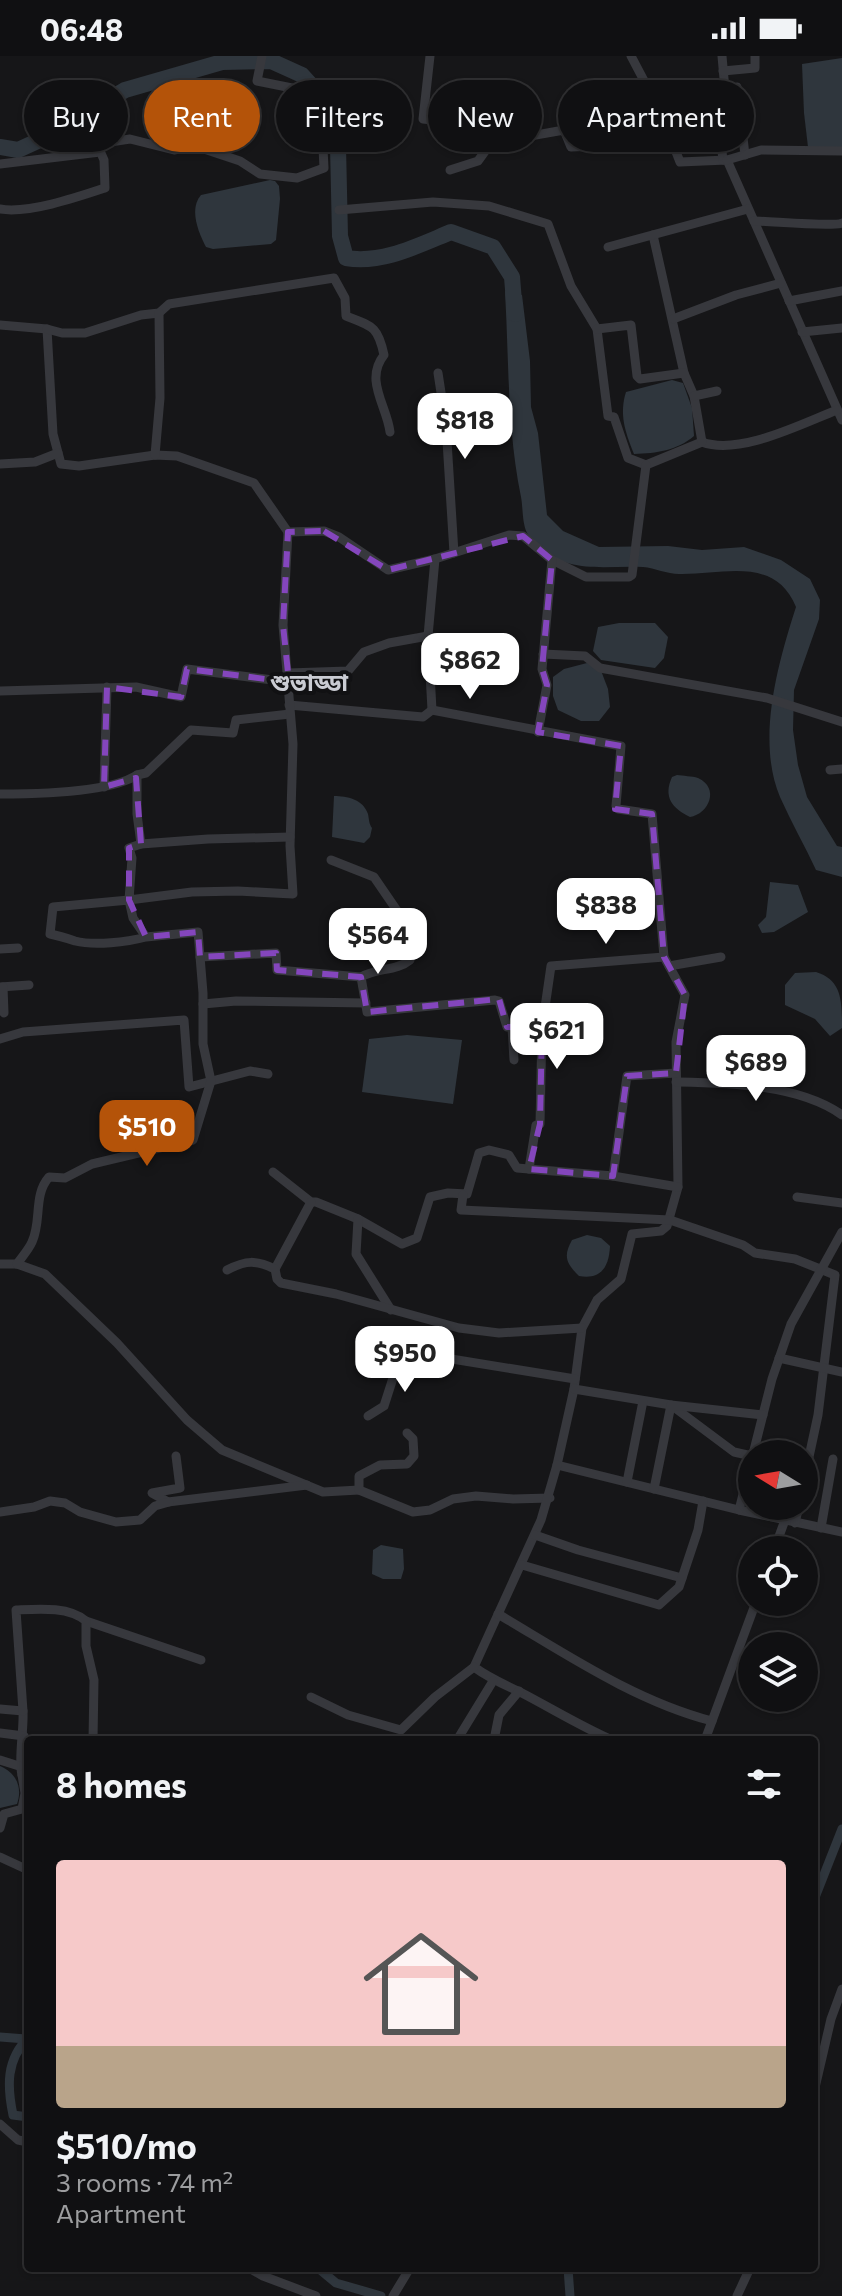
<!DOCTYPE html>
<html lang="en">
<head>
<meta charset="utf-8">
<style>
	body { margin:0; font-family:Commissioner,"Noto Sans Bengali",sans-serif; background:#1e1e20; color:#f1f3f6; height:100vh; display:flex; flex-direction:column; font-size:30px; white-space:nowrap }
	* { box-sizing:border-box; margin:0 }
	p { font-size:26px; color:#9c9d9f }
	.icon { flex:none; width:44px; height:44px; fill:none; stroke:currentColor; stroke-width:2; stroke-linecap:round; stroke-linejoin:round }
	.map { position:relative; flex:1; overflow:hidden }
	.side { position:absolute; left:24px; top:1680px; width:794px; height:536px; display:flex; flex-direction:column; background:#101012; border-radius:8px; box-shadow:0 2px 6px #0004,0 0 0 2px #303032 }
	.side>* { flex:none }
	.banner { position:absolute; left:24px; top:24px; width:794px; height:72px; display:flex; gap:16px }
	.needle { width:52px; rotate:281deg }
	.fabs { position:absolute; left:738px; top:1384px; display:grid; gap:16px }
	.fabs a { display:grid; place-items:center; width:80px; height:80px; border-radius:50%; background:#101012; box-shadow:0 2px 6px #0004,0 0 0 2px #303032; font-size:40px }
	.price { position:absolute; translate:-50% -68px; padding:0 18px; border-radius:16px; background:#fff; color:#222; font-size:26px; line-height:52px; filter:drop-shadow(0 2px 4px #0008) }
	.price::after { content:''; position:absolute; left:50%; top:48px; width:24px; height:18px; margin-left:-12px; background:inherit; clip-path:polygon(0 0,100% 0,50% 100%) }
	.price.current { background:#b45309; color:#fff }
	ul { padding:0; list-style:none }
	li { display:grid; align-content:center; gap:16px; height:424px; padding:0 32px }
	li span { display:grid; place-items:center; height:248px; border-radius:8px; color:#555 }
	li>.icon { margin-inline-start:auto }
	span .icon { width:144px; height:144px; fill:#fffc; stroke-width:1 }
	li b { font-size:34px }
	h2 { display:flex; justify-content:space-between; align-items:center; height:96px; padding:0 32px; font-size:34px }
	.pill { padding:0 28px; border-radius:36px; background:#101012; box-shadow:0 2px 6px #0004,0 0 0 2px #303032; font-size:28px; line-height:72px }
	.pill.current { background:#b45309; color:#fff }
	.status { display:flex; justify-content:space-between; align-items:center; height:56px; padding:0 40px; background:#101012; direction:ltr }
	.status svg { height:22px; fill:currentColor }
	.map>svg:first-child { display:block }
	.water { fill:#2f363d }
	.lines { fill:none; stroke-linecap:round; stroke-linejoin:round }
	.canal { stroke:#2f363d; stroke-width:9 }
	.river { stroke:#2f363d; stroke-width:16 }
	.minor { stroke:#37383d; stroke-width:9 }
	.marked { fill:none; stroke:#8446bd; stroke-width:6; stroke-dasharray:16 10; stroke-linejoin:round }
	.labels { text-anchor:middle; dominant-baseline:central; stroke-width:8; stroke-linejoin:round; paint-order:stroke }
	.quarter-label { font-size:24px; font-weight:bold; fill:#caccd3; stroke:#111113 }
</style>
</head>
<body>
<div class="status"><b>06:48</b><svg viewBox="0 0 49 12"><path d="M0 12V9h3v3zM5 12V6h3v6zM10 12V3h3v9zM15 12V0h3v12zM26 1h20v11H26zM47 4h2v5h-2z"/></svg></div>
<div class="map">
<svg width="842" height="2240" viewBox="0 0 842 2240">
	<rect width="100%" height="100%" fill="#161618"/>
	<g class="water">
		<path d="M842,2V91H808L804,57L802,8Z"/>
		<path d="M270,124L275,125L279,130L280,143L276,184L271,188L213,193L206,191C198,176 189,153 201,139Z"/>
		<path d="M505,235L522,239L530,305L531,351L538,377L547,459L563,475L599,491L668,490L702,494L744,491L781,504L810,523L820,544L819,563L794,634L793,674L798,709L807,741L837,790L842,791V821L816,814C805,790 791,766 780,741C756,684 778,607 796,551C775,499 722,519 679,518C667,518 655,512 643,511C607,509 568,519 539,490C536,486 529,481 527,477C522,467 523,451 521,441C507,373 509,304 505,235Z"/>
		<path d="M672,324L683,327L692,352L694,380C676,395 657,397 634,398C625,376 619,358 626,336Z"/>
		<path d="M619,567H655L668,581L664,602L655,612L601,604L593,595L598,571Z"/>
		<path d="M587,607L600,612L608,633L610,651L599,665H581L558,654L553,640V621L564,613Z"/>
		<path d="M677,719C683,720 692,720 698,722C720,732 709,758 690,761C672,752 663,741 672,721Z"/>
		<path d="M334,740C347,740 363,743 368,758C369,763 369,768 372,772L370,781L364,787L332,781Z"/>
		<path d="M770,826L798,829L808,856L774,876L762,877L758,869L766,861Z"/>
		<path d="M816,916C842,924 842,945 842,972L830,980L815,963L785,949V929L795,917Z"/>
		<path d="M407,979L462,984L453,1048L362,1036L369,983Z"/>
		<path d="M587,1179L601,1182L610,1190C609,1211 601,1224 579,1220C566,1207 563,1200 572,1184Z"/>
		<path d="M381,1489L403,1493L404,1513L401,1523H383L372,1518L373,1494Z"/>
		<path d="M0,1710C16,1717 23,1731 17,1748L0,1752Z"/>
	</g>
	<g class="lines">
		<g class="canal">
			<path d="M814,1844L842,1773"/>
			<path d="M0,1981L26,1983"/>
			<path d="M28,1982C6,2004 7,2030 13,2059L28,2061"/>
			<path d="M318,2212L336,2227L381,2240"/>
			<path d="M568,2212L570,2240"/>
		</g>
		<path class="river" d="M0,91L18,94L42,83L125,34L222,6L271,5L302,19L321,40L332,63L338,90L340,180L346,202C382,208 417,190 451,176L493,191L512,221L515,258"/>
		<g class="minor">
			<path d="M430,0L423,63L484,70L491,87L564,74L571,91L624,89L668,76"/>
			<path d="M631,0L660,55L680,106L727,104L842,364"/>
			<path d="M722,0L725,34"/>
			<path d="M723,15L755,12V0"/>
			<path d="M715,37L723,104"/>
			<path d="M660,55L688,44L737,31L745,99"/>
			<path d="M727,104L761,94L842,95"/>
			<path d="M0,108L100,96"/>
			<path d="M450,114L478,105L491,87"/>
			<path d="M0,153C28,158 78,141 105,132L104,104L97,88L130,83L174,94L195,90L240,105L260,118L297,122L324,112L322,72L292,32L257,25L262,0"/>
			<path d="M339,154L433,146L489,150L548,168L571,230L597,273L608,360L614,361L628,402L646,409L702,386C739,400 801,368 837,354"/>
			<path d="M754,165C769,165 833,171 842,167"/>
			<path d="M653,179L684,317"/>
			<path d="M608,191L748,153"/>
			<path d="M789,245L842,235"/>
			<path d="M673,263L736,239L781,227"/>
			<path d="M0,269L47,273L53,378L61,408L79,410L155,399L177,400L254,427L288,476L324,475L339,481L388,514L435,503L509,479L523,480L552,504L586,521H629L632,519L646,409"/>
			<path d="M47,273L62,277H85L141,259L159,257L169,248L334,222L345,242L346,260C372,270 378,270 384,299C364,324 387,350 390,376"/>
			<path d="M597,273L631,269L637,320L640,323L684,317L694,340L702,386"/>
			<path d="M802,276L842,272"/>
			<path d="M438,317L446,369L454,497"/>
			<path d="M694,340L717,335"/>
			<path d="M155,399L160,342L159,257"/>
			<path d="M0,408L35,406L58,397"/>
			<path d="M435,503L428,580L432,654L621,690L616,750L618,753L652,758L664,901L685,939L676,986L678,1131L667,1170L661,1175L632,1178L621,1223L597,1244L582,1272L574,1333L557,1409L739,1454L842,1476"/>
			<path d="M543,598L585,600L600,612L767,642L842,666"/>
			<path d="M288,617L348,615L364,596L389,587L428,580"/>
			<path d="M0,635L136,631L181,641L187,613L288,626"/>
			<path d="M289,649L423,661L432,654"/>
			<path d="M538,676L547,629L542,613L552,504"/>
			<path d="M830,714L842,713"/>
			<path d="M137,719L146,717L191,674L233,677L236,664L290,658"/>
			<path d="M104,731L107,631"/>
			<path d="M0,738C35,738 109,737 137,719V758L141,788L129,792L132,802L129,844L192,836L238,835L293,838L290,790L293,688L283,569L288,476"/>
			<path d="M141,788L208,783L290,781"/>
			<path d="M331,804L374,821L411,875L410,904C397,915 376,912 361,921"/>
			<path d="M0,893L18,892"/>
			<path d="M200,901L276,897L277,914L361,921L367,956L495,944L499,945L507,971L542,972"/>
			<path d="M669,910L721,901"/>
			<path d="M0,931L29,929"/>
			<path d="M3,931L4,957"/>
			<path d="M203,948L236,945L366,947"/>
			<path d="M512,972L514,1004"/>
			<path d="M0,983L23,976L184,964L189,1031L250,1015L268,1018"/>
			<path d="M676,1026C728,1027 798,1028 842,1059"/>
			<path d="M529,1113L536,1069L540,1068L542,972L551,910L664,901"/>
			<path d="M273,1116L311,1146H316L358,1163L402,1188L417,1182L430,1141L448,1137L467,1138L479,1097L489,1094L509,1099L517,1112L613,1120L678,1131"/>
			<path d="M613,1120L627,1020L676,1017"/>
			<path d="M463,1139L461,1154L670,1164L743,1189L755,1197L795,1203L835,1219L818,1359L804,1424"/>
			<path d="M797,1141L842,1147"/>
			<path d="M358,1163L356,1198L391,1254"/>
			<path d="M0,1208H17L45,1218L117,1287L187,1364L222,1394L323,1436L359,1434"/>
			<path d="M17,1208C22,1201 29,1193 32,1186C42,1165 33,1139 49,1121L65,1122L92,1108L193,1084L211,1025L203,988V937L198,876L146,881L133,862L129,844L53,851L50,878C60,880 66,882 75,885C95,890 127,886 146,881"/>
			<path d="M275,1213L311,1146"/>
			<path d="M227,1214C246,1204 256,1204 275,1213L277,1223L281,1227L336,1238L459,1272L499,1277L582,1272"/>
			<path d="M378,1291L575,1323"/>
			<path d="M779,1302L842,1316"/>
			<path d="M574,1333L671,1349L734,1396L752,1400"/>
			<path d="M368,1360L384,1350L394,1319L420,1307L426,1299"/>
			<path d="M407,1377L413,1383L414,1400L407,1408L380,1409L359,1420V1434L413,1456L430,1454L453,1443L476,1440L513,1443L550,1442"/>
			<path d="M753,1398L772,1323L791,1268L842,1176"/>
			<path d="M176,1400L180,1432L152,1437L168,1446L307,1429"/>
			<path d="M557,1409L541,1464L474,1611C489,1622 503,1628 520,1636C551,1652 580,1670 612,1684"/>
			<path d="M627,1426L643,1345"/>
			<path d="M654,1433L671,1349L763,1359"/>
			<path d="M739,1454L752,1403"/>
			<path d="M0,1456L34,1451L50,1445L65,1447L80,1456L116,1466L140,1464L155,1450L169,1446"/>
			<path d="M795,1467L799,1450"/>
			<path d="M821,1472L833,1403"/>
			<path d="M535,1479L578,1494L682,1522"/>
			<path d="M774,1494L785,1464"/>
			<path d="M522,1509L659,1549L679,1531L698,1474L703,1445"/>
			<path d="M498,1558C566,1598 635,1645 712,1665"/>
			<path d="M86,1565L201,1604"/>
			<path d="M311,1641L348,1659L401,1674L435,1641L474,1611"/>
			<path d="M0,1653L23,1655C24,1675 18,1704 22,1719"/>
			<path d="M23,1655L16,1554C37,1553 69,1550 86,1565V1590L94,1624L93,1684"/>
			<path d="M0,1677L24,1680"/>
			<path d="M457,1684L493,1625"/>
			<path d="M494,1684L499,1659L519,1635"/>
			<path d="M705,1684L756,1546"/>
			<path d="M0,1704L19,1710"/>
			<path d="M0,1772L4,1758L22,1753L25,1737L22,1719L25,1720"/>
			<path d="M0,1801L28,1814"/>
			<path d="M814,2036L831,1963L842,1933"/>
			<path d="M0,2068L18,2084L28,2086"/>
			<path d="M249,2212L263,2220L316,2240"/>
			<path d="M393,2240L410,2212"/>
			<path d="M737,2240L750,2212"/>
		</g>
	</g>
	<path class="marked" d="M324,475L388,514L523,480L552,504L542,613L547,629L538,676L621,690L615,753L652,758L664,901L685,939L676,1017L627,1020L613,1120L529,1113L540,1068L542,972L507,971L499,943L367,956L361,921L277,914L276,897L200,901L198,876L146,881L129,844V792L141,788L136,722L104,731L107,631L181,641L187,613L289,626L283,569L288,476Z"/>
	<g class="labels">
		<g class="quarter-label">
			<text x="309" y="625">শুভাড্ডা</text>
		</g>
	</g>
</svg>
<div class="fabs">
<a><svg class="needle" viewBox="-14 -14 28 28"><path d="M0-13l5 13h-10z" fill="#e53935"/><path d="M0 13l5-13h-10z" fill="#9c9d9f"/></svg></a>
<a><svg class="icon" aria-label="locate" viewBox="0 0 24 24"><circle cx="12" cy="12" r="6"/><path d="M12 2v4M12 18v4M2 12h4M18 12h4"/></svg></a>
<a><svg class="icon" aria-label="layers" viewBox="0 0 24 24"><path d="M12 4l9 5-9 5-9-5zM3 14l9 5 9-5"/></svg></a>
</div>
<b class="price" style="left:465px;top:405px">$818</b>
<b class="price" style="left:470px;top:645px">$862</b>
<b class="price" style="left:606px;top:890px">$838</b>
<b class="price" style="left:378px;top:920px">$564</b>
<b class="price" style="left:557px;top:1015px">$621</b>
<b class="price" style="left:756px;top:1047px">$689</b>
<b class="price current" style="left:147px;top:1112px">$510</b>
<b class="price" style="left:405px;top:1338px">$950</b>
<div class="banner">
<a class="pill">Buy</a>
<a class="pill current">Rent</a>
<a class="pill">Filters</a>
<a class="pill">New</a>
<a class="pill">Apartment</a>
</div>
<section class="side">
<h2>8 homes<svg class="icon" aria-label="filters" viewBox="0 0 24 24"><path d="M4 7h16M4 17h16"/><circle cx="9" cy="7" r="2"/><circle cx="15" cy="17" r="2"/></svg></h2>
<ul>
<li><span style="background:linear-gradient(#f6c9c9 75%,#b9a48a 0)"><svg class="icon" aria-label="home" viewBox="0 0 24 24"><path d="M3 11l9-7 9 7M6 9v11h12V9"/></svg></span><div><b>$510/mo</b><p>3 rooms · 74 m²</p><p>Apartment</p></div></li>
</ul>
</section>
</div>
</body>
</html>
